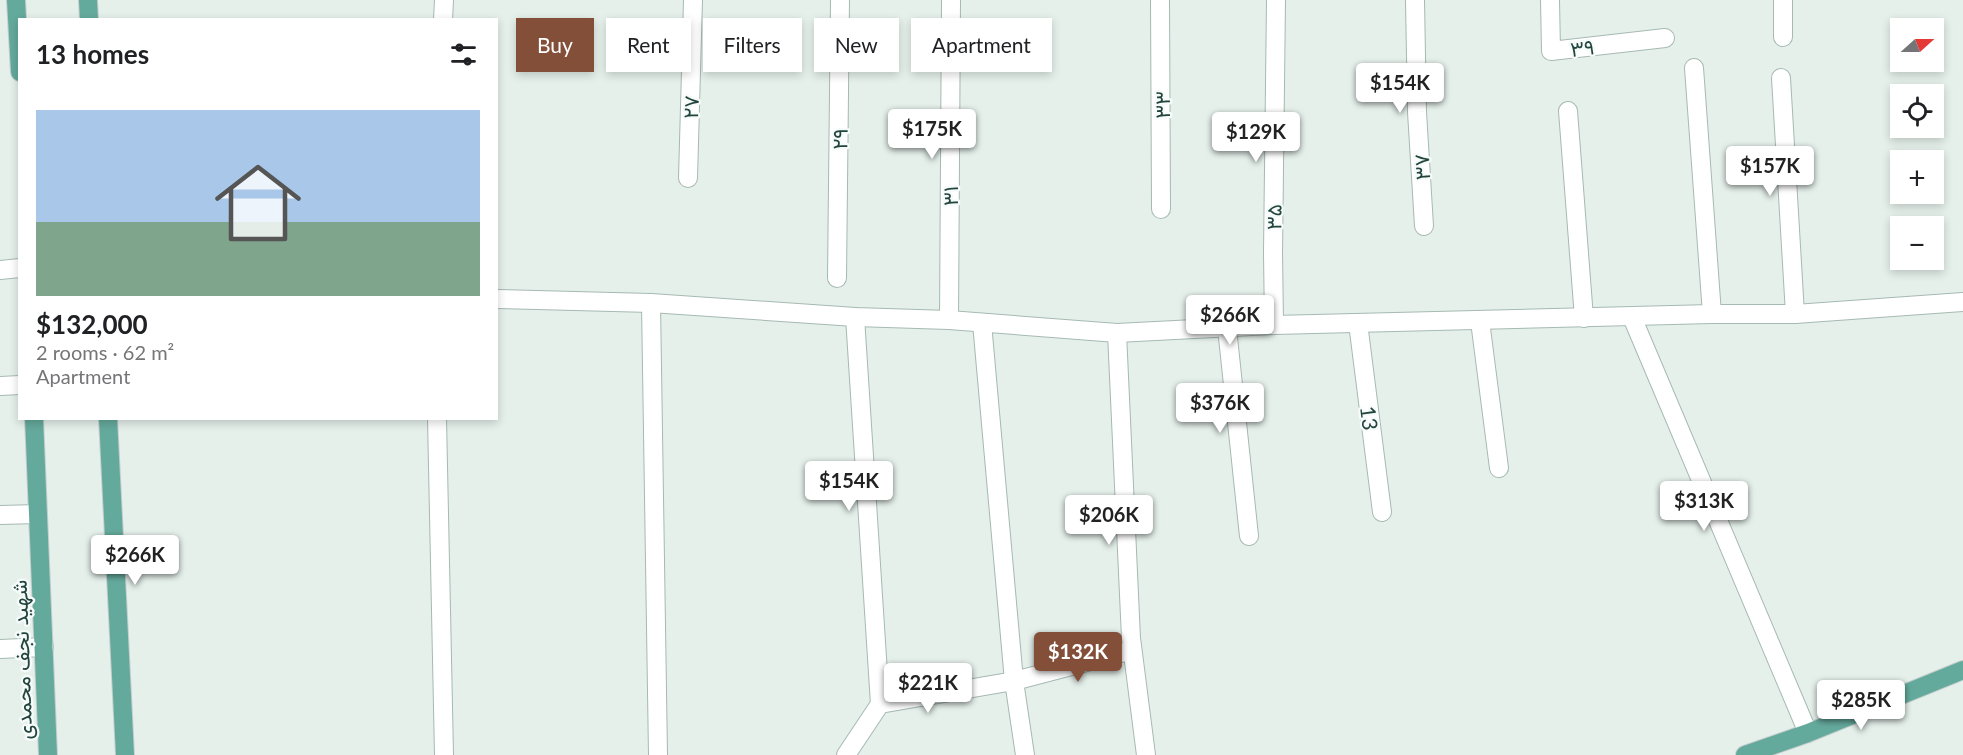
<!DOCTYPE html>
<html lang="en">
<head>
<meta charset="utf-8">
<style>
	body { margin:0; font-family:Lato,Vazirmatn,sans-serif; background:#f2f2f2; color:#202124; height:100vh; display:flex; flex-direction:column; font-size:22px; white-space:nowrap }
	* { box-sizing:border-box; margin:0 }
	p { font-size:20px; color:#757577 }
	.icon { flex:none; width:33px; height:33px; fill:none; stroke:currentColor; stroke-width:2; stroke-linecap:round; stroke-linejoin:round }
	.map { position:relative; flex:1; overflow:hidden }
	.side { position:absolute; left:18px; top:18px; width:480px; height:402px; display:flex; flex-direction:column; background:#fff; border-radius:0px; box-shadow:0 3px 9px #0003 }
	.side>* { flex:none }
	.top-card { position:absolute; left:516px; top:18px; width:570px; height:54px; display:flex; gap:12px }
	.needle { width:39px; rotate:69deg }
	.tools { position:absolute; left:1890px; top:18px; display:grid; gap:12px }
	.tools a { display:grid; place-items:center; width:54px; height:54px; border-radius:0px; background:#fff; box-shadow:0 3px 9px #0003; font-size:30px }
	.price { position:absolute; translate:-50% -51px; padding:0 14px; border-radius:6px; background:#fff; color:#222; font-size:20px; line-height:39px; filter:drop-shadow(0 2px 3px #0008) }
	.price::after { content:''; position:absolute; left:50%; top:36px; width:18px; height:14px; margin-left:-9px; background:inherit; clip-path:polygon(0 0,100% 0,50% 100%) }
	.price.on { background:#844f39; color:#fff }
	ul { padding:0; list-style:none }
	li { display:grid; align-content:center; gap:12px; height:318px; padding:0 18px }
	li span { display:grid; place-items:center; height:186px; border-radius:0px; color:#555 }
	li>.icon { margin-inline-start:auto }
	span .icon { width:108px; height:108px; fill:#fffc; stroke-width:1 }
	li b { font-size:26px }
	h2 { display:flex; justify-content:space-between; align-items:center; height:72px; padding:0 18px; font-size:26px }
	.tag { padding:0 21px; border-radius:0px; background:#fff; box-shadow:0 3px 9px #0003; font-size:21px; line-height:54px }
	.tag.on { background:#844f39; color:#fff }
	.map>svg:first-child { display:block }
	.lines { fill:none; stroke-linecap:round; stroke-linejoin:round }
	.minor-casing { stroke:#a6b9b3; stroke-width:20 }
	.major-casing { stroke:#c5cecd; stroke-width:20 }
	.minor { stroke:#fff; stroke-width:18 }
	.major { stroke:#64aa9c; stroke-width:18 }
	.labels { text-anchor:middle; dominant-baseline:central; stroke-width:4.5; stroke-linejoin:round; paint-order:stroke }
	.street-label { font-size:21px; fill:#21443d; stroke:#f6fbf9 }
</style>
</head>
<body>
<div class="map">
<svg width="1963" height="755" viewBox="0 0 1963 755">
	<rect width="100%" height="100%" fill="#e5f0eb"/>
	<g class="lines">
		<defs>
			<g id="minor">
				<path d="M1160,0L1161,209"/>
				<path d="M1415,0L1417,112L1424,226"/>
				<path d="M1550,0L1551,51L1665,38"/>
				<path d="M1783,0V37"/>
				<path d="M443,20L444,0"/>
				<path d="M1694,68L1712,314"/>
				<path d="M1781,78L1795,314"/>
				<path d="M1568,111L1584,318"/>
				<path d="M688,178L693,0"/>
				<path d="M0,270L20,268"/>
				<path d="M837,278L840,0"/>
				<path d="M496,299L651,303L855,317L949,320L1117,333L1274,325L1712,314H1795L1963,302"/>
				<path d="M651,303L658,755"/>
				<path d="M855,317L880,704"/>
				<path d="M1632,317L1808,733"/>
				<path d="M949,320L951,0"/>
				<path d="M1480,321L1499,468"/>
				<path d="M982,323L1014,681L1025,755"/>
				<path d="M1358,323L1382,512"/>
				<path d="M1274,325L1273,253L1276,0"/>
				<path d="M1227,328L1249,536"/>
				<path d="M1117,333L1131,638L1146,755"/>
				<path d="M0,386L20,385"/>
				<path d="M437,418L444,755"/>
				<path d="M0,515L38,514"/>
				<path d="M0,649L44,647"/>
				<path d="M846,755L880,704L1014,681L1132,650"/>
			</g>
			<g id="major">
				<path d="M16,0L20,72"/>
				<path d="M88,0L89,20"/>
				<path d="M34,418L48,755"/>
				<path d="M108,418L125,755"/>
				<path d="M1745,755L1808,733L1963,670"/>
			</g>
		</defs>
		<use href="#minor" class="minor-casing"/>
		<use href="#major" class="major-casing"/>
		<use href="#minor" class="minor"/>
		<use href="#major" class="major"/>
	</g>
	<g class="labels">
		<g class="street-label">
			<text transform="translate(1582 47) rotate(-7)">۳۹</text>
			<text transform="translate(1161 105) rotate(-90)">۳۳</text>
			<text transform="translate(690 107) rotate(-88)">۲۷</text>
			<text transform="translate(839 139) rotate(-89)">۲۹</text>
			<text transform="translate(1421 167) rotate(-93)">۳۷</text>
			<text transform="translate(949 196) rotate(-90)">۳۱</text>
			<text transform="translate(1273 217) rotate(-89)">۳۵</text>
			<text transform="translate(1370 418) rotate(83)">13</text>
			<text transform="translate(21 660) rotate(-92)">شهید نجف محمدی</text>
		</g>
	</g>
</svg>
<div class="tools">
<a><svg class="needle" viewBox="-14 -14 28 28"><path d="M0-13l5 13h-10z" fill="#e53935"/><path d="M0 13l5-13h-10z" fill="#757577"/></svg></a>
<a><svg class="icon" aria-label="locate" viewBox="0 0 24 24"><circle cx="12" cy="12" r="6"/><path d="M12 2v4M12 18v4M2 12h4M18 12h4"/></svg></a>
<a>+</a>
<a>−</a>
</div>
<b class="price" style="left:1400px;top:114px">$154K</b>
<b class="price" style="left:932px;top:160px">$175K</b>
<b class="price" style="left:1256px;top:163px">$129K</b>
<b class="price" style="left:1770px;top:197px">$157K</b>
<b class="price" style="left:1230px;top:346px">$266K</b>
<b class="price" style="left:1220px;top:434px">$376K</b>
<b class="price" style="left:849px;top:512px">$154K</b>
<b class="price" style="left:1704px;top:532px">$313K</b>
<b class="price" style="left:1109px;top:546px">$206K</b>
<b class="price" style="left:135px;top:586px">$266K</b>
<b class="price on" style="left:1078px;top:683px">$132K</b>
<b class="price" style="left:928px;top:714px">$221K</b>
<b class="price" style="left:1861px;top:731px">$285K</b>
<div class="top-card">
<a class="tag on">Buy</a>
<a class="tag">Rent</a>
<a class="tag">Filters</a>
<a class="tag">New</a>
<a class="tag">Apartment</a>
</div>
<section class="side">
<h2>13 homes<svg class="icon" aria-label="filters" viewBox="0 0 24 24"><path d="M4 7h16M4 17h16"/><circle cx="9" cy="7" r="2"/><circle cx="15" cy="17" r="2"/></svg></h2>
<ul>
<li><span style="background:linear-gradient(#a9c7e8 60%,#7fa58c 0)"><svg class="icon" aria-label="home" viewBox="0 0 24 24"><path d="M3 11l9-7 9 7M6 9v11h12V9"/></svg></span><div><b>$132,000</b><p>2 rooms · 62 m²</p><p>Apartment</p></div></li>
</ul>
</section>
</div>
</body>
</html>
